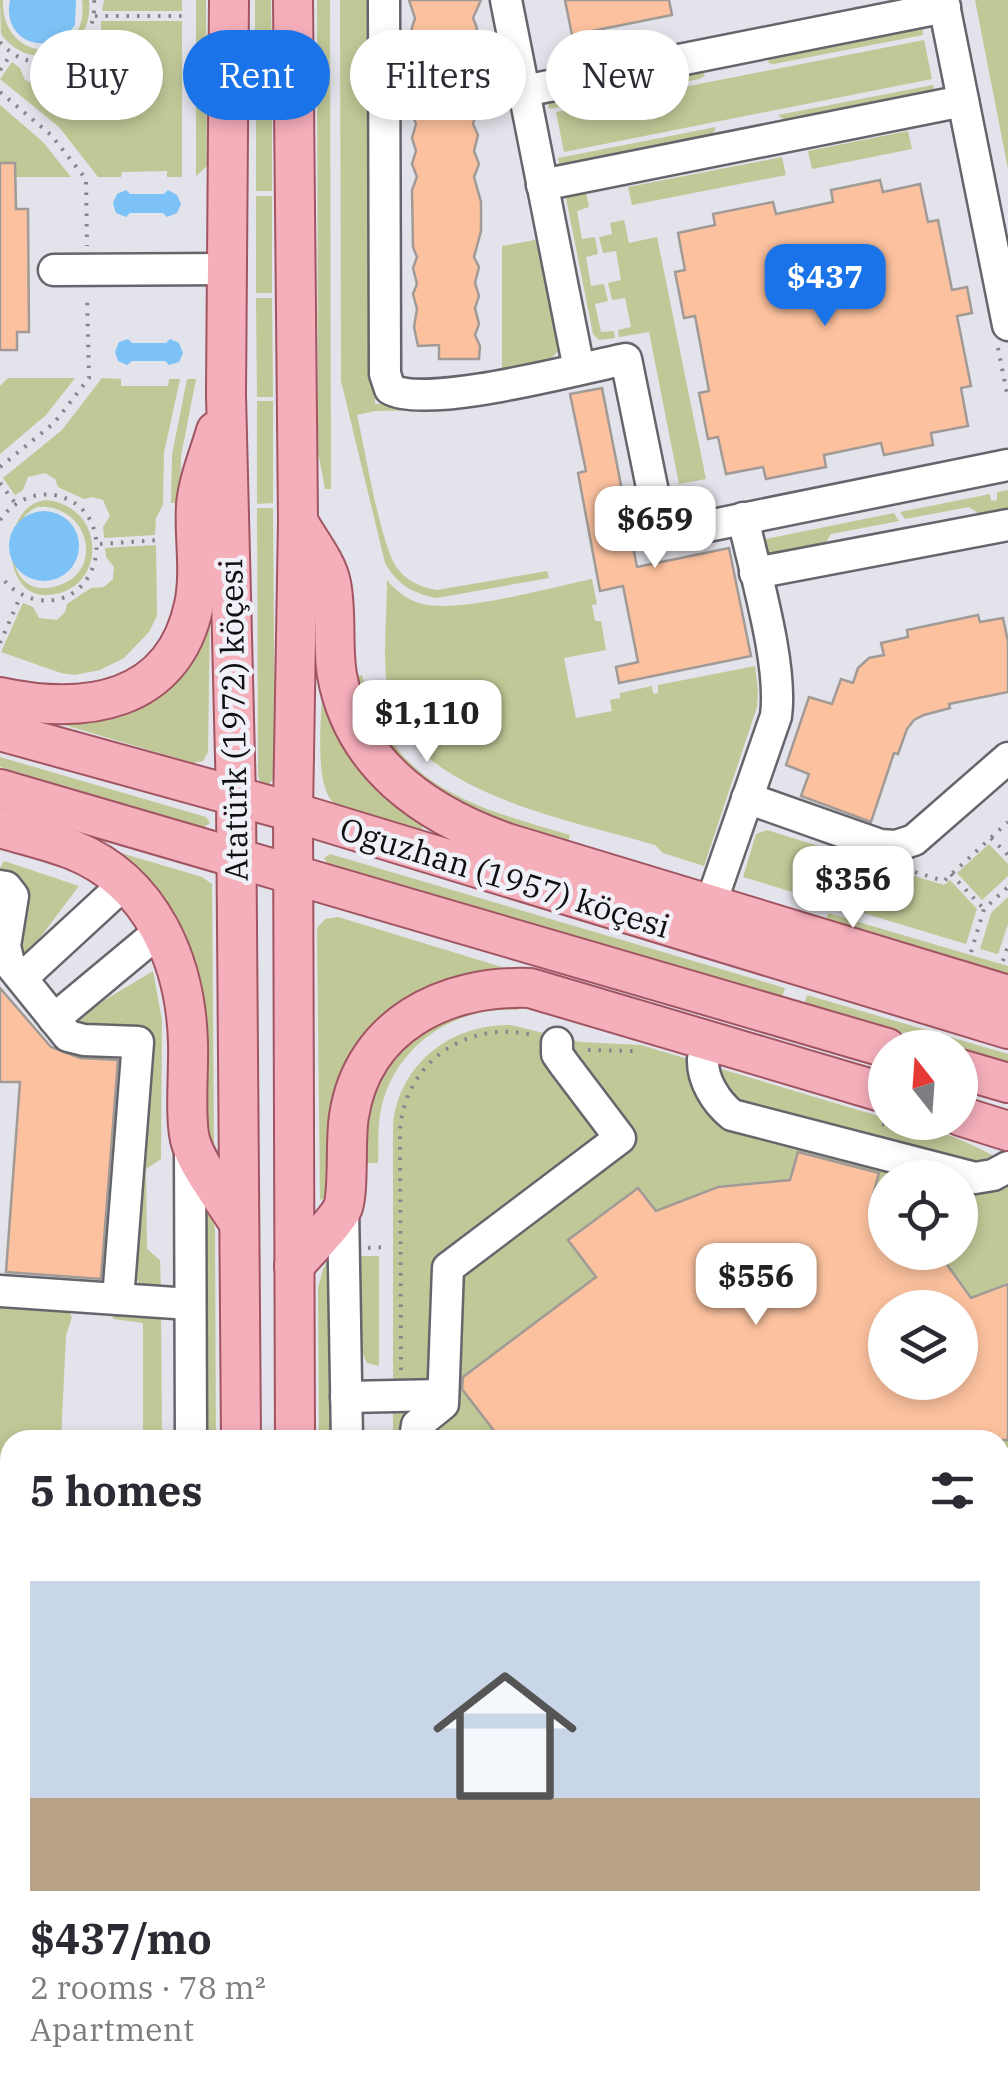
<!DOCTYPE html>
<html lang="en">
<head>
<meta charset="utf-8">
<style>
	body { margin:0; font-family:"IBM Plex Serif",serif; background:#f7f7f7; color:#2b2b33; height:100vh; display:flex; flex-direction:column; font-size:38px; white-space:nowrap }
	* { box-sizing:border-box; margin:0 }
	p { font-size:32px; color:#7c7c81 }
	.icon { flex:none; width:55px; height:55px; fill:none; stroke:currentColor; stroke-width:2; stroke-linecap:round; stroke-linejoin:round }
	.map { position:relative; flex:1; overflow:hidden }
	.panel { position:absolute; left:0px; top:1430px; width:1010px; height:670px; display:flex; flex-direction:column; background:#fff; border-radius:30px 30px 0 0; box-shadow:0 5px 15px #0003 }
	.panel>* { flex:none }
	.banner { position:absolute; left:30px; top:30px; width:950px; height:90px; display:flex; gap:20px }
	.needle { width:65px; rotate:343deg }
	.fabs { position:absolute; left:868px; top:1030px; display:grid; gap:20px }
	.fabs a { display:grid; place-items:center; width:110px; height:110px; border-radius:50%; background:#fff; box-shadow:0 5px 15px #0003; font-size:50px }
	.price { position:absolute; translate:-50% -85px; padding:0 22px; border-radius:20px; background:#fff; color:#222; font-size:32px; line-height:65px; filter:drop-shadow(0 2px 5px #0008) }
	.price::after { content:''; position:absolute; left:50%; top:60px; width:30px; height:22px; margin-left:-15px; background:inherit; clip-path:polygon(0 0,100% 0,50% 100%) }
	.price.selected { background:#1a73e8; color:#fff }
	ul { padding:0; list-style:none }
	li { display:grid; align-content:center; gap:20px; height:530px; padding:0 30px }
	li+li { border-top:2px solid #e1e1e2 }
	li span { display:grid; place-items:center; height:310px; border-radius:0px; color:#555 }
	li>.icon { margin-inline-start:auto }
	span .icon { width:180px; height:180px; fill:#fffc; stroke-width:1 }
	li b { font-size:42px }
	h2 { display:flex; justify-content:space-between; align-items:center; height:120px; padding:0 30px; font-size:42px }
	.chip { padding:0 35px; border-radius:45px; background:#fff; box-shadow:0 5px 15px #0003; font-size:35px; line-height:90px }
	.chip.selected { background:#1a73e8; color:#fff }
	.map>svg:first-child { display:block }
	.green { fill:#c1c897; fill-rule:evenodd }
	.water { fill:#7dc2f6 }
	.building { fill:#fcc29f; stroke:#a29a96; stroke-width:2.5; fill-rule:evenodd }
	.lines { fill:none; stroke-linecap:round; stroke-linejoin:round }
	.minor-casing { stroke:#65656c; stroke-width:35 }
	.major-casing { stroke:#a15562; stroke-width:42 }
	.path { stroke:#85858b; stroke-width:4; stroke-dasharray:2.5 8; stroke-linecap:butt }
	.minor { stroke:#fff; stroke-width:30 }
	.major { stroke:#f5afbb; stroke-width:38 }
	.rail { stroke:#5e5e63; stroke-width:6; stroke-dasharray:12 12; stroke-linecap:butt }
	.labels { text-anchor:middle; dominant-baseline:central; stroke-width:9; stroke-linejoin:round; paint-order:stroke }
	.street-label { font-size:32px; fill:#0f0f12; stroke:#f0f0f8 }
</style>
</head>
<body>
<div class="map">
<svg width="1008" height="2100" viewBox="0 0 1008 2100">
	<rect width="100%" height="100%" fill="#e3e3eb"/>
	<g class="green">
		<path d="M0,0H3C0,66 91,67 82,0H89C95,53 32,77 1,34Z"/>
		<path d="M104,0H182V11H102Z"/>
		<path d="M196,0H206L207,166L196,176Z"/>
		<path d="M255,0H271L272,93H255Z"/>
		<path d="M317,0H330L331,489H325L318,452Z"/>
		<path d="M340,0H374L375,404H455L552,387L553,391L455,410L375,411L357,415C365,449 380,543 397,568C406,581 421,587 437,590L547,571L549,578L437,598C413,594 397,584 385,563L341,381Z"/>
		<path d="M975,0H1008V169Z"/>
		<path d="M101,21H182V177H167V171L122,172L121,177H98L59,127L0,79L12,62L20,68L25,80L36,85L48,82L55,70L81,58L88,60L100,57L107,41L101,29Z"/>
		<path d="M922,26L923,35L774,64L768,63L771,55Z"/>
		<path d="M924,40L932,79L564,152L556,112Z"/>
		<path d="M702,69L705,76L699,79L549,109L548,105L561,98Z"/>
		<path d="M933,85L935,94L787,122L778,115Z"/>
		<rect x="256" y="97" width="16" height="94"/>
		<path d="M0,105L43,142L71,177H3L0,175Z"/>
		<path d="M716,127L711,138L560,167L558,158Z"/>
		<path d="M908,131L912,149L812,169L808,151Z"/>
		<path d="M782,157L786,175L632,205L628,187Z"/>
		<path d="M585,187L589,207L577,211L582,239L595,237L598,254L586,257L591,286L604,284L608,301L595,304L601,332L614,331L615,338L599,340L593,334L566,198V195Z"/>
		<rect x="256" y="196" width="16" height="97"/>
		<path d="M624,220L629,243L657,237L706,479L679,484L649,332L619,337L618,330L631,327L625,298L612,300L608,283L621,280L616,251L603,253L599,237L612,234L610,223Z"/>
		<path d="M540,239L560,349L547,363L502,371V246Z"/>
		<path d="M256,298H272L273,397H257Z"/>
		<path d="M8,378H75L46,415L0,454V386Z"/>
		<path d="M102,378L121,379V386H168L169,379H180L164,453L163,505L156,518L155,535L104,538L103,527L110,516L103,500L92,497L84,499L58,487L55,479L45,473L28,477L23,490L15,495L3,478L62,430Z"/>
		<path d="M187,379H196L181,456L180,503H171L172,455Z"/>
		<path d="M257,401H273V503L257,504Z"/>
		<path d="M1008,490V515L987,519L969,507L905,519L900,512L990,494L991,501L997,500V492Z"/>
		<path d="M46,500C110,507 106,595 45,595C0,595 0,505 46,500ZM37,507C89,503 106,572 57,586C5,602 0,524 37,507Z"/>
		<path d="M257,508H273L275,776L269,784L260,781L258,776Z"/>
		<path d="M894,513L899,521L831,534L819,553L774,557L766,551L761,540Z"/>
		<path d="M156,545L157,616L149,632L124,658L100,670L75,675L61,673L1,652L23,603L33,607L39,618L57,620L65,612L67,604L91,588L104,587L113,579L114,567L106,557L105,548Z"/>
		<path d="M592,579L597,604L592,605L595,621H601L606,650L564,658L576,718L612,711L610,700L620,698V693L652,686L653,694L658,693V685L755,666L758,689L757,707L704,866L663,853L655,845C576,821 405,792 388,694C382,658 387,617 387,580C395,590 406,599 419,603C456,615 551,587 592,579Z"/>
		<path d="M210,615L208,752L203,761L193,763L61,724Z"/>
		<path d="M362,675C390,786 473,807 570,835L568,842L478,816L413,778L367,716L354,677Z"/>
		<path d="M322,690L395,801L423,824L422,830L335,804C313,787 322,718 322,690Z"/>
		<path d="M0,757L206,817L210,823L204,827L0,767Z"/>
		<path d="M767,830L944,885L950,880L977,909L966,944L743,877L756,834Z"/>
		<path d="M989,844L1008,864V876L982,900L957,873Z"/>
		<path d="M114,851L202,877L212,884L214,1144L207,1138L202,1012L111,856Z"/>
		<path d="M330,854L785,988L782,997L327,863L324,858Z"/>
		<path d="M4,861L79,886L26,956L19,957L0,878V868Z"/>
		<path d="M1008,897V924L998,954L980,949L991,913Z"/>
		<path d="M828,913L1008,966V975L826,920Z"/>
		<path d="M338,917L512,970L416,997L326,1197L320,1200L317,928L325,919Z"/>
		<path d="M153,971L162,1020L161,1159L146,1169L147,1249L160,1260L161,1288L142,1287L133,1274L150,1033L79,1030L80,1015Z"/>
		<path d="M807,995L1008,1054V1064L804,1004Z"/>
		<path d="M519,1004L518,1010C452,1006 391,1048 380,1115C377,1131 379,1147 378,1163H360L365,1110L389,1057L441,1016Z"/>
		<path d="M511,1025L580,1042L641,1045L885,1118V1122C927,1123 973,1143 1008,1164V2100H0V2052L10,2048V2090H1000V1440H393V1124C400,1063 451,1024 511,1025ZM885,1178H960V1252H885ZM885,1308H960V1382H885Z"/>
		<path d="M202,1195L211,1206L215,1230L216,1440H203Z"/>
		<path d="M360,1256H379V1366L367,1363L361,1350Z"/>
		<path d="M330,1257L331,1440H319L318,1288L323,1269Z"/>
		<path d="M0,1298L69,1312L72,1317L66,1335L61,1440H10V1530H0Z"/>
		<path d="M161,1309L162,1440H143V1323L114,1319L108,1312Z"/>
		<path d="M10,1890V1961L0,1965V1893Z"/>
	</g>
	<g class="water">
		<path d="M10,0H76L75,25C51,59 1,43 10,0Z"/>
		<path d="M126,190L130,194H164L168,190L177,195L181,204L177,213L167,217L163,213H130L126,217L116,213L113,203L117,194Z"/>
		<path d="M128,339L132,343H166L170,339L179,343L183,353L179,362L169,365L165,361H132L127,365L118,361L115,352L119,342Z"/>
		<circle cx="44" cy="546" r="35"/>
	</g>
	<g class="building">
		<path d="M409,0H481L473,18L477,28L473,44L480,67V98L473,124L478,135L474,151L479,164L474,177L481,202V231L474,257L479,267L475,283L479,296L475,308L479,324L475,335L480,346L479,359H439V345L418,346L414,327L417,309L413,294L417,284L413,268L417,257L413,247L412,190L417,177L412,164L416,151L412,138L416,124L411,111V55L415,44L411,31L415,18Z"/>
		<path d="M565,0H669L672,15L572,35Z"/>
		<path d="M0,163H15L16,209H28L29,332H17V350H0Z"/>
		<path d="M880,180L883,192L920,184L928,222L938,220L952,290L967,287L972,313L957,316L971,386L961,388L968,426L931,433L933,445L884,455L881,443L824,455L826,467L766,479L763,467L726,474L718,437L708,439L699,393L709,391L695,316L684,318L675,272L685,270L678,233L715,225L713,214L773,202L776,214L833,202L831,190Z"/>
		<path d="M602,388L637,567L729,548L751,656L619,683L616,667L638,662L623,586L600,591L578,473L586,471L570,394Z"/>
		<path d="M978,615L980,622L1003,618L1008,642V692L949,704L950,708L924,715L914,720L907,729L898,754L894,753L871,822L801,796L809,774L786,765L809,697L832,704L841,679L853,683L858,668L869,658L884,655L881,643L908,637L907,630Z"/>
		<path d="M0,988L51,1047L80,1058L118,1060L101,1279L6,1272L20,1082H0Z"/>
		<path d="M798,1152L879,1173L871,1202L885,1209V1252H938L971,1298L1008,1284V1440H501L462,1389L463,1377L596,1277L568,1240L638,1188L656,1211L718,1187L790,1180ZM885,1308H960V1382H885Z"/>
	</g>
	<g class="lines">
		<defs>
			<g id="minor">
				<path d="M384,0L385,374L390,389C426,410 581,368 626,359L656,507C664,525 675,527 693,529L1008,465"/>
				<path d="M506,0L579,369"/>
				<path d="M943,0L1008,325"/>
				<path d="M524,91L945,7"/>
				<path d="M542,185L963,101"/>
				<path d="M54,270L227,269"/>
				<path d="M755,573L1008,525"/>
				<path d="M747,798L880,845L896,846L914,840L1008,758"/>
				<path d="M0,886L6,887L13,896L5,946L9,963L68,1036L84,1040L138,1042L118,1299"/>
				<path d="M711,903L776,716C783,664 755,573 743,518"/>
				<path d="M22,978L124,884"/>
				<path d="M54,1019L161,930"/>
				<path d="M703,1059C702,1080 716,1102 732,1115L975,1178L993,1175L1008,1167"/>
				<path d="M190,1145L191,1440"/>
				<path d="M343,1208L347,1440"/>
				<path d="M0,1291L190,1304"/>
				<path d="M346,1397L443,1395"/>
				<path d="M420,1440L416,1432L417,1425L443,1404L448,1268L620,1138L564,1064L557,1054V1043"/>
				<path d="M0,1568L10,1569"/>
				<path d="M0,1882L10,1879"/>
				<path d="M194,2090V2100"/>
				<path d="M352,2100L353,2090"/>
			</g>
			<g id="major">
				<path d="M229,0L226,395L236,798L241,1440"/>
				<path d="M293,0L298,521L293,812L295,1440"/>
				<path d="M299,523C309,541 327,563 331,583C337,613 332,645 337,675C353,765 427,815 507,843L1008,995"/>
				<path d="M0,697C84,715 173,704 194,605C201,572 194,538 196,505C198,481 209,455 216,431"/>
				<path d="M0,731L293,812L1008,1029"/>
				<path d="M0,789L887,1048"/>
				<path d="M0,828C24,835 50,841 73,850C153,882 186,964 188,1043C189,1068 184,1123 191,1143C199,1168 224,1199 238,1222"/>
				<path d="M960,1069L1008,1083"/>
				<path d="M960,1116L1008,1131"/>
				<path d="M294,1266C304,1254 338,1220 343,1207C349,1190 345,1139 349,1116C363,1025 445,985 530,988L885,1093"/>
				<path d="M243,2090V2100"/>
				<path d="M298,2090V2100"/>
			</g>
		</defs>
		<use href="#minor" class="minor-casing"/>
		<use href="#major" class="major-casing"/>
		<g class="path">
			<path d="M95,16H189"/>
			<path d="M0,42C37,85 99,54 94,0"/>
			<path d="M0,70L12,53"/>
			<path d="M0,92L51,135L86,179L87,246"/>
			<path d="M998,348L1008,398"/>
			<path d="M0,467L54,423L89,378L87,296"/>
			<path d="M0,483L15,503"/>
			<path d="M0,520C13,502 32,492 54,495C120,507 105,609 38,600C22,597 9,588 0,575"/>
			<path d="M100,544L160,540"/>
			<path d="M0,643L21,595"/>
			<path d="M991,838L1008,855"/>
			<path d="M905,869L944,881L1008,822"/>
			<path d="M951,874L984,909"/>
			<path d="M971,952L984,909L1008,887"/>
			<path d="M1003,961L1008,946"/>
			<path d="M588,1050L633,1051"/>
			<path d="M882,1124L921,1135"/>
			<path d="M368,1248L387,1247"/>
			<path d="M401,1370L400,1129C406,1060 470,1018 536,1036"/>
			<path d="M1000,1609L1008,1605"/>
			<path d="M1000,1722L1008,1720"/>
			<path d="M1000,1825L1008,1823"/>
			<path d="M1000,2065L1008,2064"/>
			<path d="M405,2090L406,2100"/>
			<path d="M908,2090V2100"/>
			<path d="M445,2100V2090"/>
		</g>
		<use href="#minor" class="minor"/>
		<use href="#major" class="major"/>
		<g class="rail">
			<path d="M1000,1694L1008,1681"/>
			<path d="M1000,1809L1008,1823"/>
		</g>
	</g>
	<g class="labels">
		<g class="street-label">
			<text transform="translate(233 720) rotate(-91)">Atatürk (1972) köçesi</text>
			<text transform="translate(505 877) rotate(17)">Oguzhan (1957) köçesi</text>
		</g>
	</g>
</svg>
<div class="fabs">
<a><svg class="needle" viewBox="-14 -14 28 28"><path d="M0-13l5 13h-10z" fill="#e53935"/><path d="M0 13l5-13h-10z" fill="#7c7c81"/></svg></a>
<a><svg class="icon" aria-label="locate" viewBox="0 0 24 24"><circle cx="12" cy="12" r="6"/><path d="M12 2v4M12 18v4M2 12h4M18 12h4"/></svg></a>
<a><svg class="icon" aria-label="layers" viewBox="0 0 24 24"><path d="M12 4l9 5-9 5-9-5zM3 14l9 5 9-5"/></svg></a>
</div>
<b class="price selected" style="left:825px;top:329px">$437</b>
<b class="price" style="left:655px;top:571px">$659</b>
<b class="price" style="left:427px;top:765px">$1,110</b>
<b class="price" style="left:853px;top:931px">$356</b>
<b class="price" style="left:756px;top:1328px">$556</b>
<div class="banner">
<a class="chip">Buy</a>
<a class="chip selected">Rent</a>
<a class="chip">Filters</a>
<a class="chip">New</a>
</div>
<section class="panel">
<h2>5 homes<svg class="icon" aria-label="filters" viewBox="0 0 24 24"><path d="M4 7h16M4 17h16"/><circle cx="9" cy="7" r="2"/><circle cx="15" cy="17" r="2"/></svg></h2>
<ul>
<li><span style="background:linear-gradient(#c9d6e8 70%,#b9a48a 0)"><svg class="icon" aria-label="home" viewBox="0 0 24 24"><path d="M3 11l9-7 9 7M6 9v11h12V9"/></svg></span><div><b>$437/mo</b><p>2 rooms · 78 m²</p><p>Apartment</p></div></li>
</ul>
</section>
</div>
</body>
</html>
